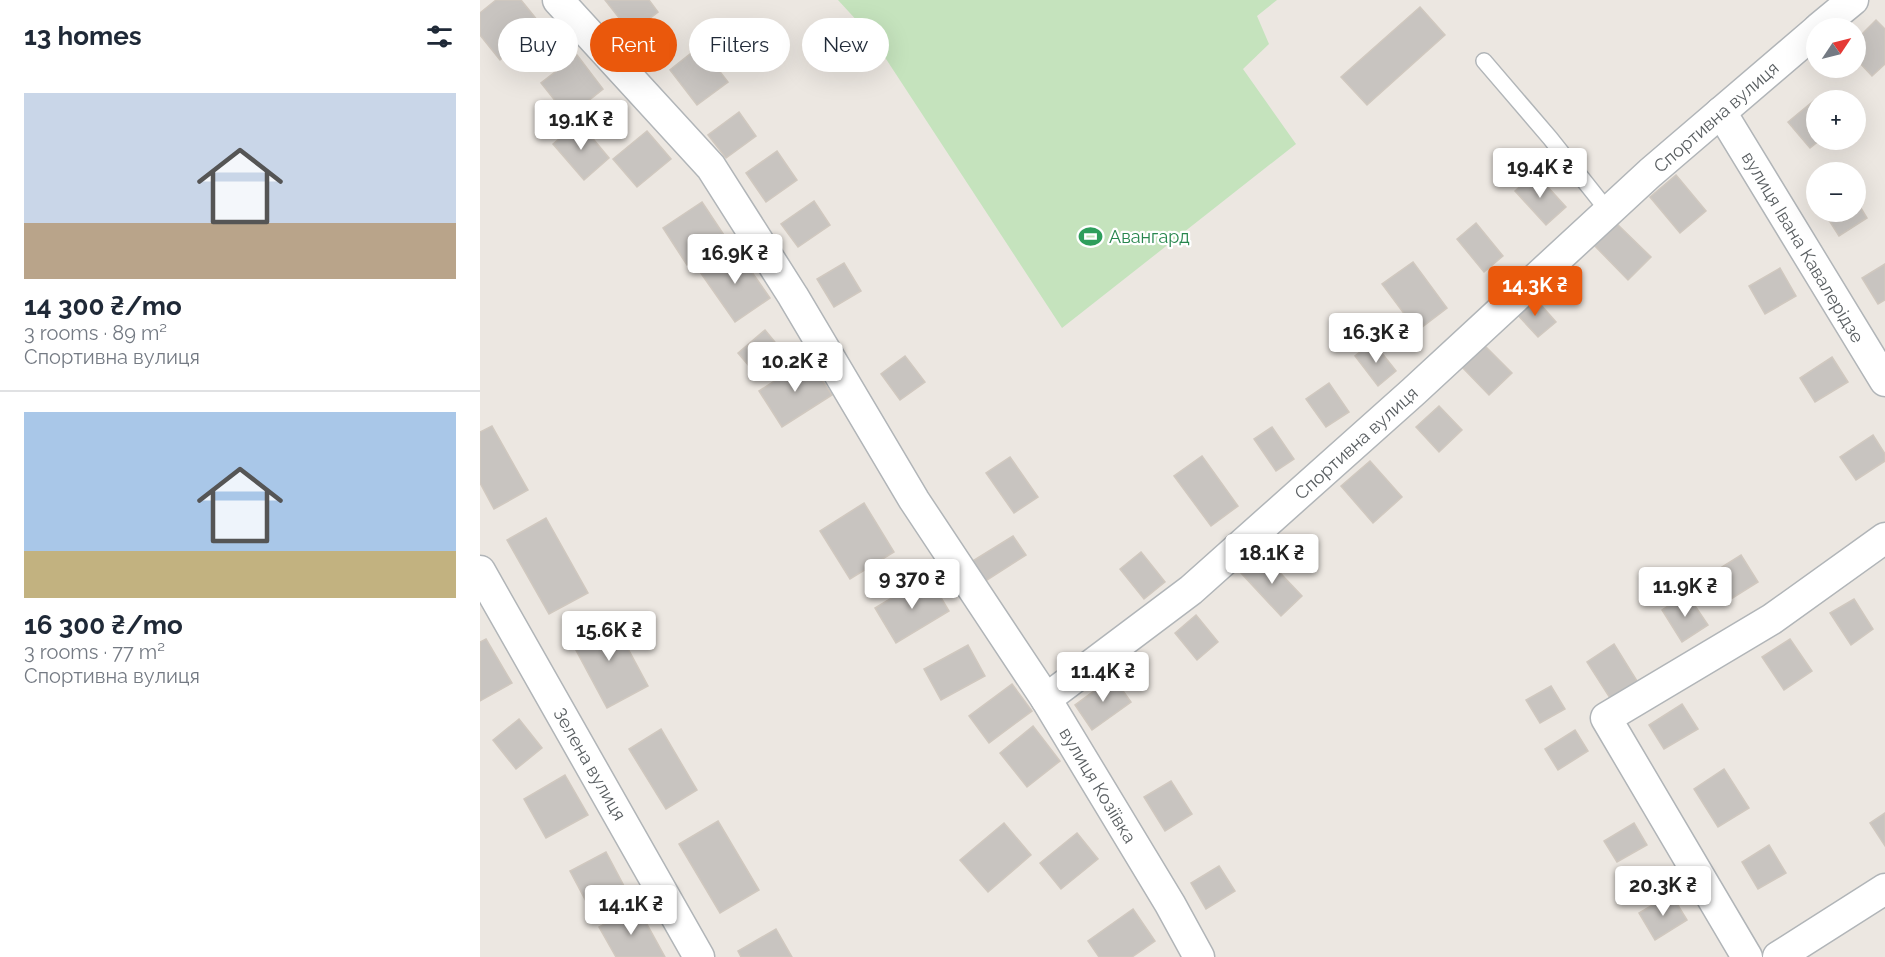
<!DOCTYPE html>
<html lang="en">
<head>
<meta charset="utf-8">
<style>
	body { margin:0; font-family:Raleway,sans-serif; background:#f2f2f3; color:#1f2937; height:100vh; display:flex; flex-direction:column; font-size:22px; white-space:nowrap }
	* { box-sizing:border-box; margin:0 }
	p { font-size:20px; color:#747a83 }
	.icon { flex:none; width:33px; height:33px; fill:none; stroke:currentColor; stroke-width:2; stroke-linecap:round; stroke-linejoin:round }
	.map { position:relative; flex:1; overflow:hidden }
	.panel { display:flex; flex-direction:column; background:#fff; width:480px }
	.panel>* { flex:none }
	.hud { position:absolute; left:18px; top:18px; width:570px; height:54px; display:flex; gap:12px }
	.needle { width:39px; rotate:55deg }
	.tools { position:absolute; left:1326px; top:18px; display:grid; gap:12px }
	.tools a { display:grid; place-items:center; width:60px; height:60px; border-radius:50%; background:#fff; box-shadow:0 6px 24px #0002; font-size:30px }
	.price { position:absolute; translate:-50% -51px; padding:0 14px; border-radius:6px; background:#fff; color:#222; font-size:20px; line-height:39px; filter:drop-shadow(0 2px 3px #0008) }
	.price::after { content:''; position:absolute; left:50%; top:36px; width:18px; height:14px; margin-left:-9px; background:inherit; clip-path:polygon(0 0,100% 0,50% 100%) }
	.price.selected { background:#ea580c; color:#fff }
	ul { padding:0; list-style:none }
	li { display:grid; align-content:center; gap:12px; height:318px; padding:0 24px }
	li+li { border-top:2px solid #e0e1e3 }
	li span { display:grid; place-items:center; height:186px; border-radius:0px; color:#555 }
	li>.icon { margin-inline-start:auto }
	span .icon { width:108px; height:108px; fill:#fffc; stroke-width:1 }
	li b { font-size:26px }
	h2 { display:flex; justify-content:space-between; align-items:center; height:72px; padding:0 24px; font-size:26px }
	.pill { padding:0 21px; border-radius:27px; background:#fff; box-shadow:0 6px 24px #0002; font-size:21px; line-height:54px }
	.pill.selected { background:#ea580c; color:#fff }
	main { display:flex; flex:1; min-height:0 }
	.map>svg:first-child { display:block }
	.green { fill:#c5e3bd }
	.building { fill:#c8c4c0; stroke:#d0c8bf; stroke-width:1.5 }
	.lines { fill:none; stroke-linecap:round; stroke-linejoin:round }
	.lane-casing { stroke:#b1b5b8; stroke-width:18 }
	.street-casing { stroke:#b1b5b8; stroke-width:33 }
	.lane { stroke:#fff; stroke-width:15 }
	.street { stroke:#fff; stroke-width:30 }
	.labels { text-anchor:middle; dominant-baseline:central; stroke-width:4.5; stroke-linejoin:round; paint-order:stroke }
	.street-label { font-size:18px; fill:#595e61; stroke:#fff }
	.leisure-label { font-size:18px; fill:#27864d; stroke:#fff; text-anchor:start }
</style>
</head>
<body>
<main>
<section class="panel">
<h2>13 homes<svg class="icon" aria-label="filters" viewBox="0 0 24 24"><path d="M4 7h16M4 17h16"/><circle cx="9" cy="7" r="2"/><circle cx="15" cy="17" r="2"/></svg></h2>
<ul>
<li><span style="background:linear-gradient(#c9d6e8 70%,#b9a48a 0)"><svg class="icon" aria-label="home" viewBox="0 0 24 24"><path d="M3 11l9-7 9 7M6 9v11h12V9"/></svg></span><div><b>14 300 ₴/mo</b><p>3 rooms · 89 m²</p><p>Спортивна вулиця</p></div></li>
<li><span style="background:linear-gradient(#a9c7e8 75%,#c2b280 0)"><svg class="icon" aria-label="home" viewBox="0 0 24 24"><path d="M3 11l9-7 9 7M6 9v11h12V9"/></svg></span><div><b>16 300 ₴/mo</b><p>3 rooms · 77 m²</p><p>Спортивна вулиця</p></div></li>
</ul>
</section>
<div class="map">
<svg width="1405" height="957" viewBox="0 0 1405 957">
	<rect width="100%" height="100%" fill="#ece7e1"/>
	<path class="green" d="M358,0H797L777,16L789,44L763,69L816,144L582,328L391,36Z"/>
	<g class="building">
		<path d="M16,0H41L62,26L20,60L0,35V13Z"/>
		<path d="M125,0H169L178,12L151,33Z"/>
		<path d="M940,7L965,35L887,105L861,77Z"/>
		<path d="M1396,20L1405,29V64L1392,76L1376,59V40Z"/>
		<path d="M220,46L248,82L217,105L190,70Z"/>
		<path d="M97,55L123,89L88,117L61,83Z"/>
		<path d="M1337,98L1339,100H1336V140H1340L1330,148L1308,122Z"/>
		<path d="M259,112L276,136L246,158L228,135Z"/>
		<path d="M99,122L129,158L104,180L73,144Z"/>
		<path d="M167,131L191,159L157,187L133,159Z"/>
		<path d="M297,151L317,180L286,202L266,173Z"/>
		<path d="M1055,173L1086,207L1066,225L1035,191Z"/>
		<path d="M1196,175L1226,211L1200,233L1170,197Z"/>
		<path d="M1376,200L1387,218L1359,236L1345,214L1349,212H1376Z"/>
		<path d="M334,201L350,225L318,247L301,224Z"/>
		<path d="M222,202L246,238L207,265L183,228Z"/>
		<path d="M1135,222L1171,257L1148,280L1113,244Z"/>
		<path d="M996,223L1023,256L1004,272L977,239Z"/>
		<path d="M255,248L290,298L255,322L220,272Z"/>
		<path d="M933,262L967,308L937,331L902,284Z"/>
		<path d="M364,263L381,291L354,307L337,279Z"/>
		<path d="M1405,264V300L1398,304L1382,278Z"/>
		<path d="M1300,268L1316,296L1285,314L1269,286Z"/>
		<path d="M1053,296L1076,322L1058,337L1035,312Z"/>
		<path d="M285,330L308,358L281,380L258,353Z"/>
		<path d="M893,342L916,371L898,386L875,356Z"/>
		<path d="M1005,346L1032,373L1009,395L982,367Z"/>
		<path d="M425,356L445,382L420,400L401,374Z"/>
		<path d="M1352,357L1368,382L1335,402L1320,378Z"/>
		<path d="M328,359L352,395L302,427L279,391Z"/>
		<path d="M849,383L869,412L846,427L826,399Z"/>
		<path d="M959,406L982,430L959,452L936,427Z"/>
		<path d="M12,426L48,490L14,509L0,483V432Z"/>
		<path d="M792,427L814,459L796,471L774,439Z"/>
		<path d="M1393,435L1405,454V461L1376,480L1360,457Z"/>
		<path d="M722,456L758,506L731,526L694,476Z"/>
		<path d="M530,457L558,497L534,513L506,473Z"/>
		<path d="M890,461L922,497L893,523L861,486Z"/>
		<path d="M384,503L414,552L370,579L340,531Z"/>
		<path d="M66,518L108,593L69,614L27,540Z"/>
		<path d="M533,536L546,555L504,582L491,562Z"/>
		<path d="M661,552L685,582L664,599L640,569Z"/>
		<path d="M782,554L822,596L801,616L761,573Z"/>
		<path d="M1261,555L1278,582L1251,599L1234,572Z"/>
		<path d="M448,576L469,611L416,643L395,608Z"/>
		<path d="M1207,594L1228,625L1202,642L1182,610Z"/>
		<path d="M1374,599L1393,629L1371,645L1350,613Z"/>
		<path d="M716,615L738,642L717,660L695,633Z"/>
		<path d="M131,617L168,686L127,708L90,639Z"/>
		<path d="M6,639L32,683L0,701V642Z"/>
		<path d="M1310,639L1332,671L1304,690L1282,657Z"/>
		<path d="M1134,644L1157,681L1130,698L1107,662Z"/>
		<path d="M488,645L505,676L461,700L444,669Z"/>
		<path d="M633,677L651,702L612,730L595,705Z"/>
		<path d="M532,684L552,711L509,743L489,716Z"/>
		<path d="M1071,686L1085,709L1060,723L1046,700Z"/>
		<path d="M1202,704L1218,729L1184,749L1169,725Z"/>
		<path d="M39,719L62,748L36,769L13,740Z"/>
		<path d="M553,726L580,761L547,787L520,753Z"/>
		<path d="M181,729L217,790L186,809L149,749Z"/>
		<path d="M1095,730L1108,751L1078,770L1065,749Z"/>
		<path d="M1244,769L1269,808L1238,827L1214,789Z"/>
		<path d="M85,775L108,815L66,838L44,799Z"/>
		<path d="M691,781L712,814L685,831L664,797Z"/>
		<path d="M1405,813V846L1390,823Z"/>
		<path d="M238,821L279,890L240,913L199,844Z"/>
		<path d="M524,823L551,855L508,892L480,860Z"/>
		<path d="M1154,823L1167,845L1137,862L1124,841Z"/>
		<path d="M597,833L618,859L581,889L560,863Z"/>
		<path d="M1289,845L1306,873L1278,889L1262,862Z"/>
		<path d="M126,852L144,886L108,905L90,871Z"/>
		<path d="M739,866L755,891L726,909L711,883Z"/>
		<path d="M1191,894L1207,920L1175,940L1159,913Z"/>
		<path d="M157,906L185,957H136L119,927Z"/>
		<path d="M653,909L675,941L652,957H619L608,941Z"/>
		<path d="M296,929L312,957H261L258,951Z"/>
	</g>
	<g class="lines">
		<defs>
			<path id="lane" d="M1004,61L1070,138L1128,211"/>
			<g id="street">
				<path d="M78,0L231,167L313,296L434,500L566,699L690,904L719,957"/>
				<path d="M1339,28L1373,0"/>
				<path d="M1241,112L1405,381"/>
				<path d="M0,571L219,957"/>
				<path d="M566,699L711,590L933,392L1170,173L1336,31"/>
				<path d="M1267,957L1126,718L1292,619L1405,538"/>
				<path d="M1298,957L1405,889"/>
			</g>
		</defs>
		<use href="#lane" class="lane-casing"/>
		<use href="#street" class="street-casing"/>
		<use href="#lane" class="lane"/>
		<use href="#street" class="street"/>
	</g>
	<defs>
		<symbol id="stadium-bare" viewBox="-9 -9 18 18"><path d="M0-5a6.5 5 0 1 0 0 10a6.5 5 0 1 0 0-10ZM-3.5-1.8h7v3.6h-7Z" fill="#2e9e5b" stroke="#fff" stroke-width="2.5" paint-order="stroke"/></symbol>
	</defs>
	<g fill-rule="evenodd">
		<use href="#stadium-bare" x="594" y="220" width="33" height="33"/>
	</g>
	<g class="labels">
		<g class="street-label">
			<text transform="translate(1236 117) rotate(-41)">Спортивна вулиця</text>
			<text transform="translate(1323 247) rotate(59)">вулиця Івана Кавалерідзе</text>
			<text transform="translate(876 443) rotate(-42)">Спортивна вулиця</text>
			<text transform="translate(110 764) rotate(60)">Зелена вулиця</text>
			<text transform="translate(618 785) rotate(59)">вулиця Козіївка</text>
		</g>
		<g class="leisure-label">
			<text x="629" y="236">Авангард</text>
		</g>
	</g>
</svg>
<div class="tools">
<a><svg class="needle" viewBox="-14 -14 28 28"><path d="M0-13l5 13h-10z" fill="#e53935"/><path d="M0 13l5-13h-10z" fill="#747a83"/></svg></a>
<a>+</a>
<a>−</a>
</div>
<b class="price" style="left:101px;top:151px">19.1K ₴</b>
<b class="price" style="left:1060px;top:199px">19.4K ₴</b>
<b class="price" style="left:255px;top:285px">16.9K ₴</b>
<b class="price selected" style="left:1055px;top:317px">14.3K ₴</b>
<b class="price" style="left:896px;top:364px">16.3K ₴</b>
<b class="price" style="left:315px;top:393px">10.2K ₴</b>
<b class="price" style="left:792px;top:585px">18.1K ₴</b>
<b class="price" style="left:432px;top:610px">9 370 ₴</b>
<b class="price" style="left:1205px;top:618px">11.9K ₴</b>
<b class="price" style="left:129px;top:662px">15.6K ₴</b>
<b class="price" style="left:623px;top:703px">11.4K ₴</b>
<b class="price" style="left:1183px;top:917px">20.3K ₴</b>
<b class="price" style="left:151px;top:936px">14.1K ₴</b>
<div class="hud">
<a class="pill">Buy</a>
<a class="pill selected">Rent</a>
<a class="pill">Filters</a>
<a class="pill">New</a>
</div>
</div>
</main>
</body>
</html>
